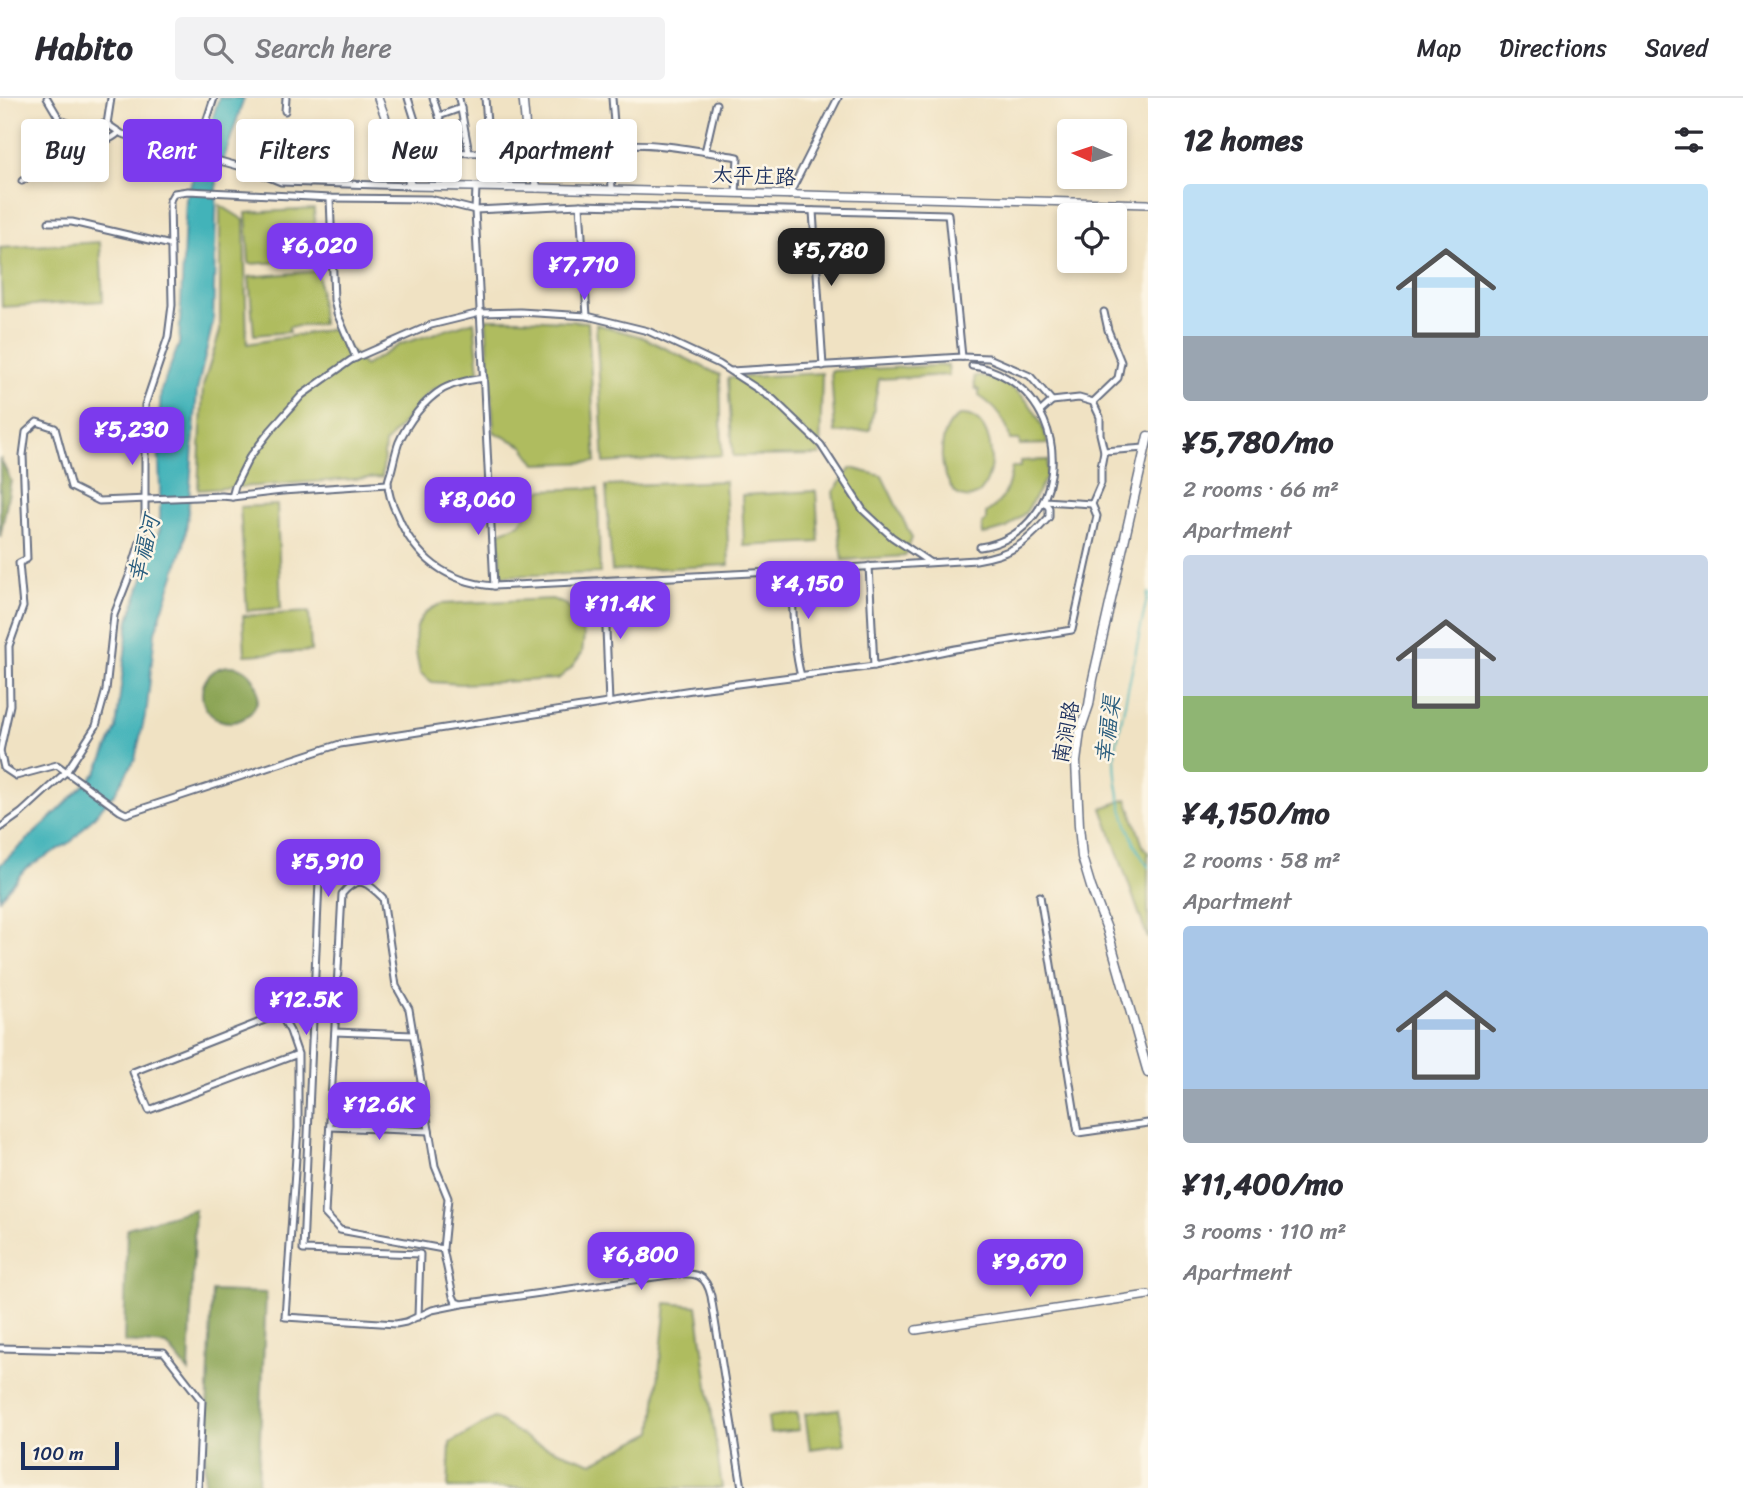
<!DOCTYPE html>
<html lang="en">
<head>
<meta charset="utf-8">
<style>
	body { margin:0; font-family:Sriracha,"LXGW WenKai TC",sans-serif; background:#f2f2f3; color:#2b2b33; height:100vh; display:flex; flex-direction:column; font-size:26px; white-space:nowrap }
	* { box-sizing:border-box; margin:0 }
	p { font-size:23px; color:#7c7c81 }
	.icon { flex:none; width:38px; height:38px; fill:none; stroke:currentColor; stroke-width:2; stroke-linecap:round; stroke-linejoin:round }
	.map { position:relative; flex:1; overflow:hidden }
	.panel { display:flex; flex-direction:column; background:#fff; width:595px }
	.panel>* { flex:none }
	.banner { position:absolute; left:21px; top:21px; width:665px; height:63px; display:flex; gap:14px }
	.needle { width:46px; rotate:273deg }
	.controls { position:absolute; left:1057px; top:21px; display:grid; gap:14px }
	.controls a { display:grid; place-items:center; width:70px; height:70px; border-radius:7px; background:#fff; box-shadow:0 4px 10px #0003; font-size:35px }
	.scale { position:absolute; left:21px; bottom:18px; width:98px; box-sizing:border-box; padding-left:7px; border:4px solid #1b2f5e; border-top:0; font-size:19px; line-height:24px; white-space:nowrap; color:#1b2f5e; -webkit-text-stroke:5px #fcf5e5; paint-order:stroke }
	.price { position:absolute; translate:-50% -60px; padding:0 16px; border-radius:14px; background:#7c3aed; color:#fff; font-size:23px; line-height:46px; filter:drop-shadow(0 2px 4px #0008) }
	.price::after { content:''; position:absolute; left:50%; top:42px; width:21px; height:16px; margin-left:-10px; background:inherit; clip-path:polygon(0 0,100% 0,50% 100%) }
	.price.current { background:#222; color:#fff }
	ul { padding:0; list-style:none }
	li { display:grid; align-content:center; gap:14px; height:371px; padding:0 35px }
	li span { display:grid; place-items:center; height:217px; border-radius:7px; color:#555 }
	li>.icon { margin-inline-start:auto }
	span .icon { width:126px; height:126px; fill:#fffc; stroke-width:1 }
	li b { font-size:30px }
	h2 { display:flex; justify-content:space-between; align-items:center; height:84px; padding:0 35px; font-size:30px }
	.tag { padding:0 24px; border-radius:7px; background:#fff; box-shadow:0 4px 10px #0003; font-size:24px; line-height:63px }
	.tag.current { background:#7c3aed; color:#fff }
	header { display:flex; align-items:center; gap:42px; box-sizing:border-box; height:98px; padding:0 35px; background:#fff; border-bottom:2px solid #e1e1e2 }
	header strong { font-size:33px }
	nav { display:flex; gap:38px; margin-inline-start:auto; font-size:24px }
	.search { width:490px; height:63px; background:#f2f2f3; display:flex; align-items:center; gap:18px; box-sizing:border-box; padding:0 24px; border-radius:7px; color:#7c7c81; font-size:26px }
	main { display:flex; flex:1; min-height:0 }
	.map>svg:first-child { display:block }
	.green { fill:#afbc5e; stroke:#65765e; stroke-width:2 }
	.forest { fill:#8ba455; stroke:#536a5a; stroke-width:2 }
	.water { fill:#42b3b9; stroke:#2e718c; stroke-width:2 }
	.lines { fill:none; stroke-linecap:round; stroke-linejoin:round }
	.stream { stroke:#42b3b9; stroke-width:2 }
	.minor-casing { stroke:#666e81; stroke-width:9 }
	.tertiary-casing { stroke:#666e81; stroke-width:10 }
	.secondary-casing { stroke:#666e81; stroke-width:11 }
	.minor { stroke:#fff; stroke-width:5 }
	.tertiary { stroke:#fff; stroke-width:7 }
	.secondary { stroke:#fff; stroke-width:8 }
	.labels { text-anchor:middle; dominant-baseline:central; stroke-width:5; stroke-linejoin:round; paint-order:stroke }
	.street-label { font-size:21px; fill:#1b2f5e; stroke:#fcf5e5 }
	.water-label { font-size:23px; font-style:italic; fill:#295d7e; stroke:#fcf5e5 }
</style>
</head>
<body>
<header>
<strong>Habito</strong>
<div class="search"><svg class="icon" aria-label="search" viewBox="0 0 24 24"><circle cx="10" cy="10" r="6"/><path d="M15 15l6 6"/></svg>Search here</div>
<nav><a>Map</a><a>Directions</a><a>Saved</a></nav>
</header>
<main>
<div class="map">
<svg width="1148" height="1390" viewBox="0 0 1148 1390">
	<rect width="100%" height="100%" fill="#fcf5e5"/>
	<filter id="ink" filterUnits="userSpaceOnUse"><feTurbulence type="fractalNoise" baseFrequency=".0143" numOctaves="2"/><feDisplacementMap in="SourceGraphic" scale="14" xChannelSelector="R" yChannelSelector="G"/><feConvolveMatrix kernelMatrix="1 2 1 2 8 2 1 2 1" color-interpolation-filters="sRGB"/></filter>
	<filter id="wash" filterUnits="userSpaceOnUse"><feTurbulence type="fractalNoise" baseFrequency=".00686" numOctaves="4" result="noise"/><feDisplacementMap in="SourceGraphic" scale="28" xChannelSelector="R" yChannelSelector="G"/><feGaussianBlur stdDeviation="1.57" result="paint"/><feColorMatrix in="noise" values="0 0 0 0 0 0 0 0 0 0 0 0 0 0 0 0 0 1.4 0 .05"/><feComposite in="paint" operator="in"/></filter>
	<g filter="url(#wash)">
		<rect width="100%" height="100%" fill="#f0e2c3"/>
		<g class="green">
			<path d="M220,107L244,122L247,246L332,231L364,268L401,246L474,223L479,273L430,293L385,346L382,379L198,392L203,288L220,233Z"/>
			<path d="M314,111L317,162L249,166L246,115Z"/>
			<path d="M100,144L103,203L2,209L0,150Z"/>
			<path d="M318,173L322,226L289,229V234L254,237L249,179Z"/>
			<path d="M486,221H521L588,224L596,364L536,366L523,348L494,334Z"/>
			<path d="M596,226L642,239L720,277L722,357L604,365Z"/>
			<path d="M948,267L949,277L879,281L870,332L835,335L831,273Z"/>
			<path d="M822,275L820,357L733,358L728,280Z"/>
			<path d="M974,278C1015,280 1038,308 1048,346L1020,347L1019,342H1010C1007,322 996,309 979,298V292L975,290Z"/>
			<path d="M961,317C1003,316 998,406 964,399C957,398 952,392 949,385C938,365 938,329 961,317Z"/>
			<path d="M1048,362L1046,380L1026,414L1007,430L983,437L982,426L986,423V415C1005,402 1008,392 1012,369H1020V363Z"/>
			<path d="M851,370L882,378L912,440L905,458L843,462L833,394Z"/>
			<path d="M725,383L729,467L612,473L606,388Z"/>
			<path d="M598,390L600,475L502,478L499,434L520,426L541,392Z"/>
			<path d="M816,393L819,444L744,448L742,397Z"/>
			<path d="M277,407L281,510L247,513L240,409Z"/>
			<path d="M552,501L567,507L578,523L584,538L582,555L571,570L558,581L461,586L432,584L420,575C414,546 408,518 441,506Z"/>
			<path d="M309,514L311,553L245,557L243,518Z"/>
			<path d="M1127,701L1143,748L1148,755V841L1102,710Z"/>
			<path d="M666,1205L697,1208L722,1390H448L450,1345L494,1320L533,1344L592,1365L653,1334Z"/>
			<path d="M839,1311L845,1346L810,1351L805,1316Z"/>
			<path d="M797,1315L799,1332L770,1335L768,1319Z"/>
		</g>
		<g class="forest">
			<path d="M0,360L11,383L0,440Z"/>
			<circle cx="230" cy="596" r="28"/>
			<path d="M195,1111L189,1274L167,1247L124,1244L127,1130Z"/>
			<path d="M212,1193L266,1195L258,1390H204Z"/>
		</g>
		<path class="water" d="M219,0H244L217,82L213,224L197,293L188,416L184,447L155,534L147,609L135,661L115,695L72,743L26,770L0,800V767L54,717L97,674L116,631L129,521L160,431V389L158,339L161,292L179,246L186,101Z"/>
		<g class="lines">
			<path class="stream" d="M1148,495L1115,653C1114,693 1126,736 1148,769"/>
		</g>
	</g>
	<g filter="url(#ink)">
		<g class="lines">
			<defs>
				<g id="minor">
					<path d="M47,0L60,22L76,28L107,26L122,36L249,71L281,84L411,88"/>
					<path d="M408,0L425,54"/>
					<path d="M433,0L439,18L461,10"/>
					<path d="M459,0L469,55"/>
					<path d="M485,0L489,50L486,55"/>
					<path d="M612,0L616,50"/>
					<path d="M285,13L286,0"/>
					<path d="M439,18L447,54"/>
					<path d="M107,26L111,0"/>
					<path d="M309,38L310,85"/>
					<path d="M283,49L310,51"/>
					<path d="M705,54L716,6"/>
					<path d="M196,55L214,0"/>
					<path d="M400,59L419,54L486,55L508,90"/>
					<path d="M22,83C34,75 50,58 62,52C81,43 103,50 119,34"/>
					<path d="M476,90L475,112L494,488"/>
					<path d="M612,92C612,80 607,58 617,50C632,39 717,56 738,59L736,95"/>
					<path d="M789,97L838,0"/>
					<path d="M330,100L334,202L337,215L356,260"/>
					<path d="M580,107L587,218"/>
					<path d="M813,113L823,268"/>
					<path d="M49,124H72L171,147"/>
					<path d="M972,268C986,269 996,273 1007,280C1077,323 1064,436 980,449"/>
					<path d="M731,273L962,259L989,260L1030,278L1052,303"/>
					<path d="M484,280C470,282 456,284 443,291C424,302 408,324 399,344C396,352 394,362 392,370C391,375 388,381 388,385C388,395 393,408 397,416C415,460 446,484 494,488L830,471L976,462C1013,456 1025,446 1049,419V410L1044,403"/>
					<path d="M1093,304L1118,280L1121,264L1108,232L1104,214"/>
					<path d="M1041,313L1052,303L1079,300L1093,304L1100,319V336L1104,353L1101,369V385L1092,406L1044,403"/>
					<path d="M1104,353L1145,350"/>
					<path d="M232,399L235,388L249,360L270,333L302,297L351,262L431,227L480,215L520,214L587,218L648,233L719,266L773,301L821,347L863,412L892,439L929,464"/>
					<path d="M869,468L874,568"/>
					<path d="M790,473C794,508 792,544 801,578"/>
					<path d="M604,482L609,605"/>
					<path d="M0,653L4,670L16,678L57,667L120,713L126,716L340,646L692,592L874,568L955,551L1072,532L1097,418L1092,406"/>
					<path d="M0,653L10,607L9,548L23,509L19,465L27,461L23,357L26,334L37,324L55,330L71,389L99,403L222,398L232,399L282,393L388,386"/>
					<path d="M0,730L21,715L67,673L96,628L106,592L114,517L130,476L145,428V307L168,239L172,207L170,102L174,95L188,93L330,100L430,101L475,112L580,107L948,116L962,259"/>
					<path d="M319,783L303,1152L420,1156L418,1219"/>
					<path d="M1040,798L1078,1035L1148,1025"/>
					<path d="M335,934L413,937"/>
					<path d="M298,956L149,1012L133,974L280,916L290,933L298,956V1030L285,1219L396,1226L406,1224L432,1212L462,1206"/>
					<path d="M330,1029L429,1033"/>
					<path d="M443,1151L340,1132L325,1116L342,796C358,776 367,784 383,800L396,888L409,911L435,1068L448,1100L443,1151L453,1198L456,1204L462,1206L676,1176C696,1175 706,1176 711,1198L742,1390"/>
					<path d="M0,1250L164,1254L202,1303L198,1390"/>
				</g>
				<g id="tertiary">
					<path d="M378,0L411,88L537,90L1148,106"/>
					<path d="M523,0L528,54L537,90"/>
					<path d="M916,1232L1148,1197"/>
				</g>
				<path id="secondary" d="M1148,338L1093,581L1089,607L1080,633L1076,664L1079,728L1082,759L1091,789L1107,831L1148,975"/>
			</defs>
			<use href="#minor" class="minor-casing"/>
			<use href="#tertiary" class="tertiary-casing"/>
			<use href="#secondary" class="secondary-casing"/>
			<use href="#minor" class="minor"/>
			<use href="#tertiary" class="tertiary"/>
			<use href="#secondary" class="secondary"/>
		</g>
	</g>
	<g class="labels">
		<g class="street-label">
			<text transform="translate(754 78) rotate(2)">太平庄路</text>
			<text transform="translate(1066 634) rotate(-79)">南涧路</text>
		</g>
		<g class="water-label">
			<text transform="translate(144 451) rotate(-76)">幸福河</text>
			<text transform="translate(1108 632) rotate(-82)">幸福渠</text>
		</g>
	</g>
</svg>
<div class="controls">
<a><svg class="needle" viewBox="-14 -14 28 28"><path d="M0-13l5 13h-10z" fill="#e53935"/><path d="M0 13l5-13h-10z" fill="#7c7c81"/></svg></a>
<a><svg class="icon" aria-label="locate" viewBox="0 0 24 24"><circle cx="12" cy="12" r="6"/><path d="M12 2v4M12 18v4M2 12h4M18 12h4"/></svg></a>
</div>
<div class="scale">100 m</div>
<b class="price" style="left:320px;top:185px">¥6,020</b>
<b class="price current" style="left:831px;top:190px">¥5,780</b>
<b class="price" style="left:584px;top:204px">¥7,710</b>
<b class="price" style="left:132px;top:369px">¥5,230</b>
<b class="price" style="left:478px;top:439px">¥8,060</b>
<b class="price" style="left:808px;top:523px">¥4,150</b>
<b class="price" style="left:620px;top:543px">¥11.4K</b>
<b class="price" style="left:328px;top:801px">¥5,910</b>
<b class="price" style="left:306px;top:939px">¥12.5K</b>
<b class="price" style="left:379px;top:1044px">¥12.6K</b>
<b class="price" style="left:641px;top:1194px">¥6,800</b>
<b class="price" style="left:1030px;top:1201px">¥9,670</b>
<div class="banner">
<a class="tag">Buy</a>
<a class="tag current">Rent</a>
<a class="tag">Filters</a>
<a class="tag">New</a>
<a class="tag">Apartment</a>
</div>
</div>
<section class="panel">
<h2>12 homes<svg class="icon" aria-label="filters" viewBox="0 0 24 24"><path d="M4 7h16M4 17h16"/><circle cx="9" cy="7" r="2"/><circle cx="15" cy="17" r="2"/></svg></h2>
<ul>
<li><span style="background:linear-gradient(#bfe0f5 70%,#9aa5b1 0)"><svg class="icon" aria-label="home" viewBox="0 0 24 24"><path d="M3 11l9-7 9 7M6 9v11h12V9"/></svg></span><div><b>¥5,780/mo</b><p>2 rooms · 66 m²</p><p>Apartment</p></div></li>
<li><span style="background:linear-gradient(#c9d6e8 65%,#8fb573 0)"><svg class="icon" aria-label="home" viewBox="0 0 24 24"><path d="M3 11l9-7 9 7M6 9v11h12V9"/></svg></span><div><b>¥4,150/mo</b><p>2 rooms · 58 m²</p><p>Apartment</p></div></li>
<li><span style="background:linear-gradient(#a9c7e8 75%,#9aa5b1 0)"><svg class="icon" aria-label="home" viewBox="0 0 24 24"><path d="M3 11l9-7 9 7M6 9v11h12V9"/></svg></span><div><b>¥11,400/mo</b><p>3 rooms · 110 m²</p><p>Apartment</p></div></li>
</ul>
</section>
</main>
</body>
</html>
